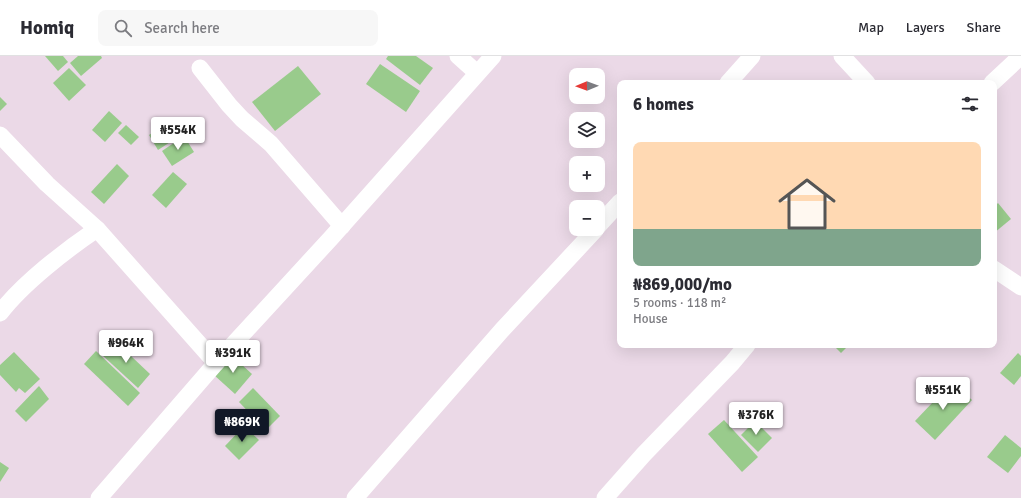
<!DOCTYPE html>
<html lang="en">
<head>
<meta charset="utf-8">
<style>
	body { margin:0; font-family:Signika,sans-serif; background:#f7f7f7; color:#2b2b33; height:100vh; display:flex; flex-direction:column; font-size:15px; white-space:nowrap }
	* { box-sizing:border-box; margin:0 }
	p { font-size:13px; color:#7c7c81 }
	.icon { flex:none; width:22px; height:22px; fill:none; stroke:currentColor; stroke-width:2; stroke-linecap:round; stroke-linejoin:round }
	.map { position:relative; flex:1; overflow:hidden }
	.side { position:absolute; left:617px; top:24px; width:380px; height:268px; display:flex; flex-direction:column; background:#fff; border-radius:8px; box-shadow:0 4px 16px #0002 }
	.side>* { flex:none }
	.needle { width:26px; rotate:269deg }
	.buttons { position:absolute; left:569px; top:12px; display:grid; gap:8px }
	.buttons a { display:grid; place-items:center; width:36px; height:36px; border-radius:8px; background:#fff; box-shadow:0 4px 16px #0002; font-size:20px }
	.price { position:absolute; translate:-50% -34px; padding:0 9px; border-radius:4px; background:#fff; color:#222; font-size:13px; line-height:26px; filter:drop-shadow(0 1px 2px #0008) }
	.price::after { content:''; position:absolute; left:50%; top:24px; width:12px; height:9px; margin-left:-6px; background:inherit; clip-path:polygon(0 0,100% 0,50% 100%) }
	.price.selected { background:#111827; color:#fff }
	ul { padding:0; list-style:none }
	li { display:grid; align-content:center; gap:8px; height:212px; padding:0 16px }
	li+li { border-top:1px solid #e1e1e2 }
	li span { display:grid; place-items:center; height:124px; border-radius:8px; color:#555 }
	li>.icon { margin-inline-start:auto }
	span .icon { width:72px; height:72px; fill:#fffc; stroke-width:1 }
	li b { font-size:17px }
	h2 { display:flex; justify-content:space-between; align-items:center; height:48px; padding:0 16px; font-size:17px }
	header { display:flex; align-items:center; gap:24px; box-sizing:border-box; height:56px; padding:0 20px; background:#fff; border-bottom:1px solid #e1e1e2 }
	header strong { font-size:19px }
	nav { display:flex; gap:22px; margin-inline-start:auto; font-size:14px }
	.search { width:280px; height:36px; background:#f7f7f7; display:flex; align-items:center; gap:10px; box-sizing:border-box; padding:0 14px; border-radius:8px; color:#7c7c81; font-size:15px }
	.map>svg:first-child { display:block }
	.building { fill:#99cb8c }
	.lines { fill:none; stroke-linecap:round; stroke-linejoin:round }
	.minor { stroke:#fff; stroke-width:17 }
</style>
</head>
<body>
<header>
<strong>Homiq</strong>
<div class="search"><svg class="icon" aria-label="search" viewBox="0 0 24 24"><circle cx="10" cy="10" r="6"/><path d="M15 15l6 6"/></svg>Search here</div>
<nav><a>Map</a><a>Layers</a><a>Share</a></nav>
</header>
<div class="map">
<svg width="1021" height="442" viewBox="0 0 1021 442">
	<rect width="100%" height="100%" fill="#ebd9e7"/>
	<g class="building">
		<path d="M45,0H63L68,6L58,15Z"/>
		<path d="M78,0H101L102,2L81,20L70,7Z"/>
		<path d="M388,0H416L433,12L420,29L386,3Z"/>
		<path d="M380,8L420,35L406,56L366,28Z"/>
		<path d="M298,10L321,38L275,75L252,46Z"/>
		<path d="M69,12L86,29L69,45L53,27Z"/>
		<path d="M0,41L7,48L0,55Z"/>
		<path d="M109,55L122,67L105,86L92,74Z"/>
		<path d="M169,66L178,81L158,94L149,79Z"/>
		<path d="M126,69L139,81L131,89L118,77Z"/>
		<path d="M184,80L194,96L172,110L162,95Z"/>
		<path d="M117,108L129,120L104,148L91,136Z"/>
		<path d="M173,116L187,128L166,152L152,139Z"/>
		<path d="M998,147L1011,163L994,177V151Z"/>
		<path d="M114,284L150,318L138,332L101,298Z"/>
		<path d="M833,289H849L841,297Z"/>
		<path d="M96,295L140,337L128,350L84,308Z"/>
		<path d="M14,296L40,323L25,337L19,332L16,336L0,319V309Z"/>
		<path d="M1018,297L1021,300V320L1014,329L1000,317Z"/>
		<path d="M231,299L252,318L235,338L214,319Z"/>
		<path d="M952,326L972,344L935,384L915,365Z"/>
		<path d="M39,330L49,343L26,366L15,355Z"/>
		<path d="M253,332L280,360L266,374L239,346Z"/>
		<path d="M724,364L758,401L742,416L708,378Z"/>
		<path d="M755,365L772,382L758,396L741,379Z"/>
		<path d="M244,370L259,384L239,404L225,390Z"/>
		<path d="M1005,379L1021,392V400L1008,417L987,401Z"/>
		<path d="M0,406L9,412L0,426Z"/>
	</g>
	<g class="lines">
		<g class="minor">
			<path d="M458,0L477,17"/>
			<path d="M842,0L867,27"/>
			<path d="M200,12L229,49L242,63L271,88L342,170"/>
			<path d="M728,27L752,0"/>
			<path d="M992,27L1021,0"/>
			<path d="M0,79L47,128L97,173L216,307"/>
			<path d="M598,170L620,146"/>
			<path d="M994,213L1021,231"/>
			<path d="M0,257C23,227 66,194 97,173"/>
			<path d="M99,442L216,307L331,182L493,0"/>
			<path d="M355,442L502,274L596,173"/>
			<path d="M605,442L644,398L732,307L747,289"/>
		</g>
	</g>
</svg>
<div class="buttons">
<a><svg class="needle" viewBox="-14 -14 28 28"><path d="M0-13l5 13h-10z" fill="#e53935"/><path d="M0 13l5-13h-10z" fill="#7c7c81"/></svg></a>
<a><svg class="icon" aria-label="layers" viewBox="0 0 24 24"><path d="M12 4l9 5-9 5-9-5zM3 14l9 5 9-5"/></svg></a>
<a>+</a>
<a>−</a>
</div>
<b class="price" style="left:178px;top:95px">₦554K</b>
<b class="price" style="left:126px;top:308px">₦964K</b>
<b class="price" style="left:233px;top:318px">₦391K</b>
<b class="price" style="left:943px;top:355px">₦551K</b>
<b class="price" style="left:756px;top:380px">₦376K</b>
<b class="price selected" style="left:242px;top:387px">₦869K</b>
<section class="side">
<h2>6 homes<svg class="icon" aria-label="filters" viewBox="0 0 24 24"><path d="M4 7h16M4 17h16"/><circle cx="9" cy="7" r="2"/><circle cx="15" cy="17" r="2"/></svg></h2>
<ul>
<li><span style="background:linear-gradient(#ffd9b3 70%,#7fa58c 0)"><svg class="icon" aria-label="home" viewBox="0 0 24 24"><path d="M3 11l9-7 9 7M6 9v11h12V9"/></svg></span><div><b>₦869,000/mo</b><p>5 rooms · 118 m²</p><p>House</p></div></li>
</ul>
</section>
</div>
</body>
</html>
